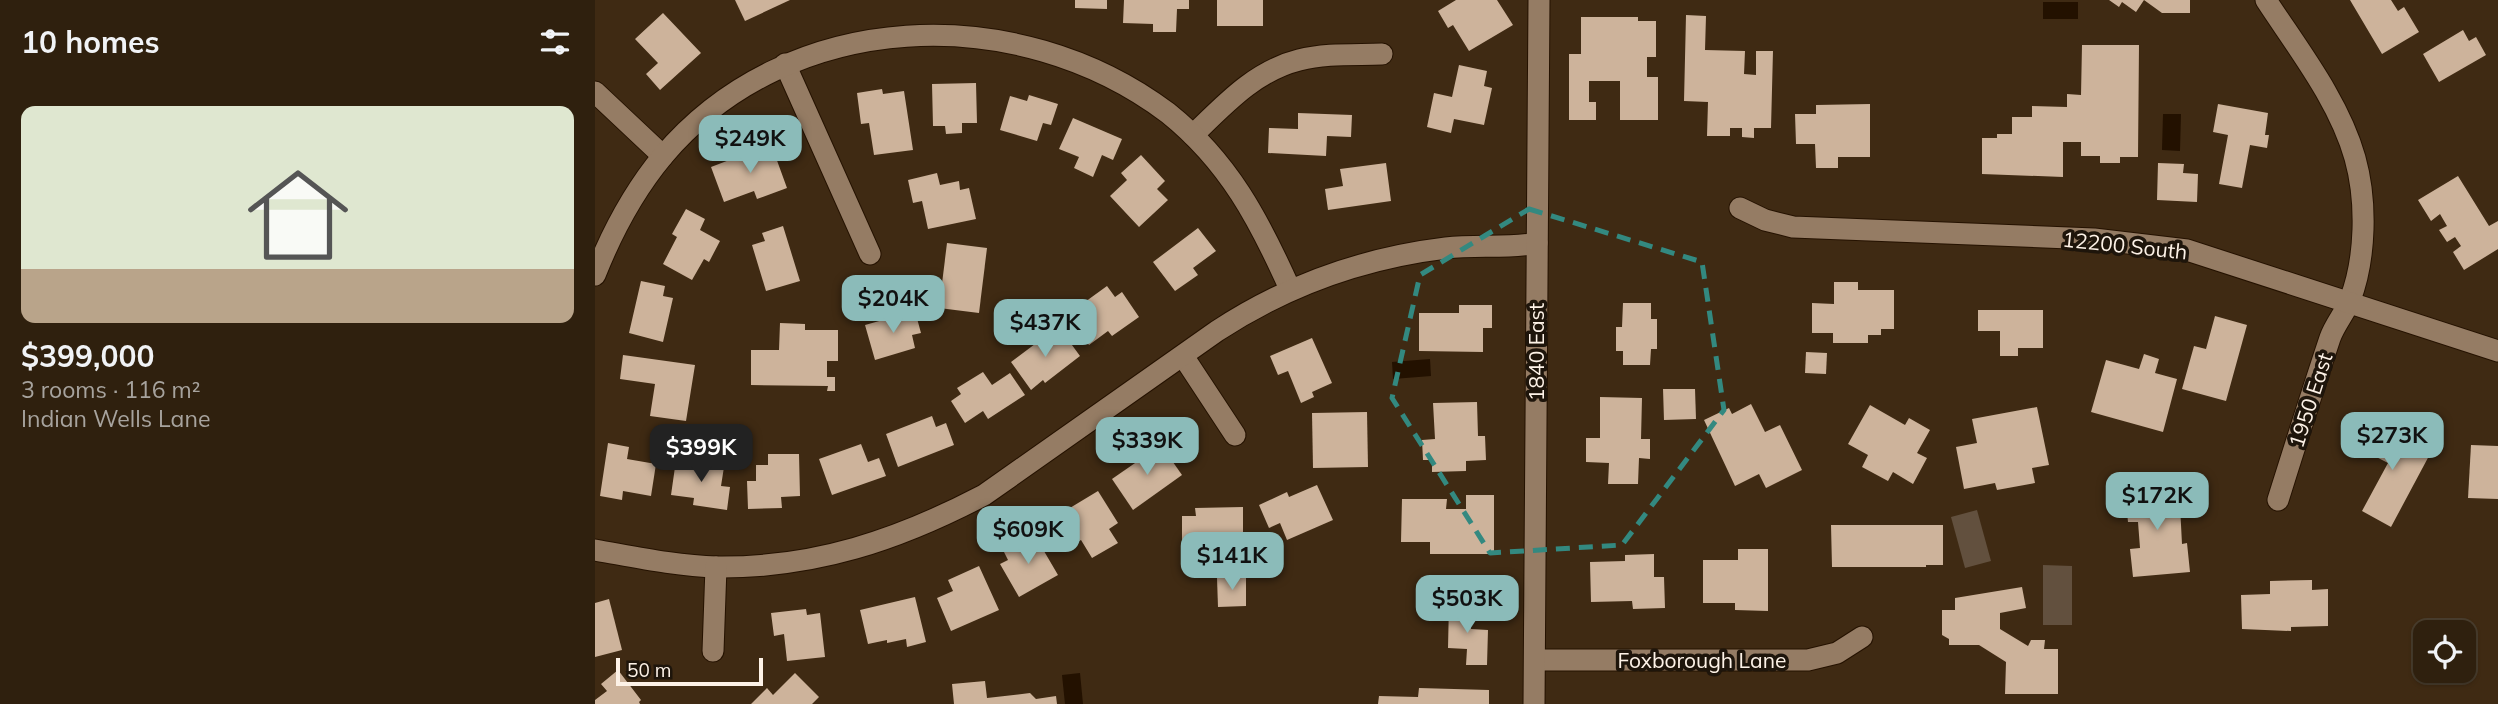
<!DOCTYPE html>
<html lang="en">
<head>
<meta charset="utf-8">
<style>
	body { margin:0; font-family:Mulish,sans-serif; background:#3b2d1c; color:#f1f3f6; height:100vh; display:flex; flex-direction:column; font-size:26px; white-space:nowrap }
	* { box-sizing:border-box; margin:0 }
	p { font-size:23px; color:#a7a39e }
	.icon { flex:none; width:38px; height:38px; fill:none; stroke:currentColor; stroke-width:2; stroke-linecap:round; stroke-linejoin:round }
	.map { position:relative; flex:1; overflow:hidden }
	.sheet { display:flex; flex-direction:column; background:#2f200e; width:595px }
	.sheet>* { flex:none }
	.controls { position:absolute; left:1818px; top:620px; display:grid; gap:14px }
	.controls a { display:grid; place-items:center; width:63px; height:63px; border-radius:14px; background:#2f200e; box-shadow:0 2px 5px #0004,0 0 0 2px #4a3e2e; font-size:35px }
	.scale { position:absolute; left:21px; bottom:18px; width:147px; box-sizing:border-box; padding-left:7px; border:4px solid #fdf2e7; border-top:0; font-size:19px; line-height:24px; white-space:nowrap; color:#fdf2e7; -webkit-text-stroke:5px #1e150b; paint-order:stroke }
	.price { position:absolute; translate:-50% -60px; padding:0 16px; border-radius:14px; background:#8bbbb9; color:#111; font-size:23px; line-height:46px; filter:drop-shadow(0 2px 4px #0008) }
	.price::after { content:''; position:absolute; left:50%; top:42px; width:21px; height:16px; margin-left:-10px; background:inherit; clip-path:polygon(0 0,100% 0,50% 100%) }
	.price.active { background:#222; color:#fff }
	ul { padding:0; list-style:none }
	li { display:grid; align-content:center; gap:14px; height:371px; padding:0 21px }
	li span { display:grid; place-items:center; height:217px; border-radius:14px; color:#555 }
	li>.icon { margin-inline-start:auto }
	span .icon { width:126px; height:126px; fill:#fffc; stroke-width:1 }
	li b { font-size:30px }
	h2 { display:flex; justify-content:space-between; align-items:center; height:84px; padding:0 21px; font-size:30px }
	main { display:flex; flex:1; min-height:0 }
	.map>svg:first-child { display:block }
	.green { fill:#62503e }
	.water { fill:#231100 }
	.building { fill:#cdb39b }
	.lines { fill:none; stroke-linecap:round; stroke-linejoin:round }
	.minor-casing { stroke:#251200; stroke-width:23 }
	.minor { stroke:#957c64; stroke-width:21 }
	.marked { fill:none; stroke:#338980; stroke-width:5; stroke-dasharray:14 9; stroke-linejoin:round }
	.labels { text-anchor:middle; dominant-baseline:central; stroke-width:7; stroke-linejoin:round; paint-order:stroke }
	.street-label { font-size:21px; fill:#fdf2e7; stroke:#1e150b }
</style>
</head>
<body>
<main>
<section class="sheet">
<h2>10 homes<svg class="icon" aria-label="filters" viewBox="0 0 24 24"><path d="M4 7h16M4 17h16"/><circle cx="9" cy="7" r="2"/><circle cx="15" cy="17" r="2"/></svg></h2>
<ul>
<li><span style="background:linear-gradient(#dfe7d0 75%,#b9a48a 0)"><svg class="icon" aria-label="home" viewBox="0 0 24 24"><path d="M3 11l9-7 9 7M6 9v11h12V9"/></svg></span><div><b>$399,000</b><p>3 rooms · 116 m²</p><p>Indian Wells Lane</p></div></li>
</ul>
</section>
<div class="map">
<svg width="1903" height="704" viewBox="0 0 1903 704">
	<rect width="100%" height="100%" fill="#3f2a13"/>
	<g class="green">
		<path d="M1382,510L1396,561L1370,568L1356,517Z"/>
		<path d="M1448,565L1477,566V625H1448Z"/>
	</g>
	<g class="water">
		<rect x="1448" y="2" width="35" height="17"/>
		<path d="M1568,114H1586L1585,151L1567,150Z"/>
		<path d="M835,359L836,376L798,379L797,362Z"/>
		<path d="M485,673L488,704H470L467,675Z"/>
	</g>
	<g class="building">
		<path d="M140,0H195L150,21Z"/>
		<path d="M480,0H512V9L480,8Z"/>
		<path d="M529,0H594V9H582L581,32H558V24L528,23Z"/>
		<rect x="622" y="0" width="46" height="26"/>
		<path d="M861,0H902L918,25L874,51L858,25L853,28L843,11Z"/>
		<path d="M1514,0H1595V13H1567L1549,0L1541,12L1527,2L1524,7Z"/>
		<path d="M1755,0H1796L1803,11L1809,7L1824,32L1787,54Z"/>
		<path d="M68,13L106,53L65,90L51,74L63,63L40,39Z"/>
		<path d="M1091,15L1111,16L1110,50L1150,51L1149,74L1161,75V51H1178L1176,128H1159V138L1147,137V128H1135V136H1112L1113,102L1089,101Z"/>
		<path d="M986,17H1043V21H1061V57H1052V77H1063V120H1025V81H994V102H1001V120H974V54H986Z"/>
		<path d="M1868,30L1874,41L1881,37L1891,55L1844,82L1828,54Z"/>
		<path d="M1487,45H1544L1543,157H1525V163H1505V156H1486V142H1468V177L1387,174V138H1402V134H1417V117H1437V106L1472,107V94L1486,95Z"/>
		<path d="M864,65L892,71L889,86L897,88L889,125L859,119L856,133L832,127L839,93L857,97Z"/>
		<path d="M381,83L382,123H367V133L351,134L350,126H338L337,84Z"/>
		<path d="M287,89L288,94L309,91L318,150L279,155L274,123L266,124L262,93Z"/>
		<path d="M434,95L463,104L456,125L448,123L442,141L405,130L415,96L432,101Z"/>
		<path d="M1275,104V157H1243V168H1221L1220,144H1201L1200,114H1221V105Z"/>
		<path d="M1623,104L1673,113L1670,135H1674L1672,148L1655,145L1647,188L1624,184L1633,135L1618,132Z"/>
		<path d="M703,113L757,115L756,137L732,136L731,156L673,153L674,128L703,129Z"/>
		<path d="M478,118L527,139L518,160L507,155L498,177L479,168L484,157L464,149Z"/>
		<path d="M176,144L192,188L162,199L159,191L129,202L116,167Z"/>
		<path d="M546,155L570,181L562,189L573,200L544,227L515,196L532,180L526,173Z"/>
		<path d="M791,163L796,201L733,210L730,189L748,186L745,169Z"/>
		<path d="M1563,163L1589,164L1588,173L1603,174L1602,202L1562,200Z"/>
		<path d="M342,173L345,185L364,181L365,190L374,188L381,219L333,229L327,201L318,203L313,180Z"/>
		<path d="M1863,176L1894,226L1903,221V249L1869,270L1858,252L1866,246L1860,237L1852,242L1844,230L1852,226L1845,214L1836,221L1823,200Z"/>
		<path d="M91,209L110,219L105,230L125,241L114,262L109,259L97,280L68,264L82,237L77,234Z"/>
		<path d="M188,226L205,281L171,291L157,245L170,241L167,233Z"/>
		<path d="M603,228L621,251L598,268L603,275L580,291L558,262Z"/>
		<path d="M352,243L392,248L384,313L344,308Z"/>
		<path d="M46,281L70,286L68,296L78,298L68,342L34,333Z"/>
		<path d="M1239,282H1263V290H1299V329H1286V335H1273V343H1238V333H1217V303L1239,304Z"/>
		<path d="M512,286L520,297L527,292L544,317L517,336L513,331L494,345L472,315Z"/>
		<path d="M1028,303H1056V319H1062V349H1056L1055,365H1028V351H1021V327H1027Z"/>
		<path d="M864,305H897V328H888V352L824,351V313H864Z"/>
		<path d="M1383,310H1448V348H1423V356H1405V331H1383Z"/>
		<path d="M320,311L326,333L317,335L320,348L280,360L270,325Z"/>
		<path d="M1620,316L1652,325L1631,401L1587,389L1599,346L1611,349Z"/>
		<path d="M185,323L210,324V330H243V361H232V377H240V391H232L233,386L156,385V350H184Z"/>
		<path d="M466,330L485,356L450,383L448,380L436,390L416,362L452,335L454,339Z"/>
		<path d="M717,338L737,383L717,392L719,397L706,403L693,371L683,375L675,356Z"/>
		<path d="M1211,352L1232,353L1231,374L1210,373Z"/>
		<path d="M1549,354L1564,359L1560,373L1582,379L1568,432L1496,412L1511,360L1544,369Z"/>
		<path d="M28,355L100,365L91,421L55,416L60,384L25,379Z"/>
		<path d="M388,372L397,385L415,373L430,395L393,419L388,411L370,423L356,401L366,394L362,388Z"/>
		<path d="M1068,389H1100L1101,419L1069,420Z"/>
		<path d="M1005,397L1047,398L1046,439H1055V459L1044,458L1043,484H1013L1014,463L991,462V438H1005Z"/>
		<path d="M882,402L883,436H890L891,460L871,461V471L837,472V460H828L827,440L840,439L838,403Z"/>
		<path d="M1156,404L1170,432L1185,425L1207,470L1171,488L1164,474L1140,486L1109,420L1134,408L1137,414Z"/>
		<path d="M1275,405L1310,425L1314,418L1335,430L1322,453L1332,458L1318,484L1298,472L1293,481L1267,467L1273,455L1253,444Z"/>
		<path d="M1442,407L1454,465L1437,468L1440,483L1402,490L1400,483L1369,489L1361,447L1382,443L1377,419Z"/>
		<path d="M772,412L773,467L718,468L717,413Z"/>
		<path d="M337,416L341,427L351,423L359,445L303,467L291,434Z"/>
		<path d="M1775,422L1835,454L1796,527L1767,511L1793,463L1762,447Z"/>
		<path d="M13,443L34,447L32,459L61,464L56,496L28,491L27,500L5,496Z"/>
		<path d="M266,444L273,462L284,458L291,476L237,495L224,459Z"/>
		<path d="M566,445L587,475L538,510L517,479Z"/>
		<path d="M1876,445L1903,446V499L1873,498Z"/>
		<path d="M173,454H204L205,496L186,497L187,508L153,509L152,481H161V465H173Z"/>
		<path d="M81,460L129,467L126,486L135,487L132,510L98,505L99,498L76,495Z"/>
		<path d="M722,485L738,520L692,540L685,523L674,528L664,505L692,492L694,497Z"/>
		<path d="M1584,486L1587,544L1592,543L1595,572L1538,577L1535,549L1545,548L1543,522H1533L1530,491Z"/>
		<path d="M503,491L523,523L514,529L523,543L497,558L486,540L474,547L471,542L464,546L450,523Z"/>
		<path d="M871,495H899V554H835V542H806L807,499H852L851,509H871Z"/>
		<path d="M648,507V536H639V547L587,548V516H601L600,508Z"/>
		<path d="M1236,525H1348V565H1331V567H1237Z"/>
		<path d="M439,534L463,575L424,597L405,564L413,560L409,552Z"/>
		<path d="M1143,549H1173V611L1140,610V603H1108V560H1143Z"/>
		<path d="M1059,554V577H1069L1070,608L1038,609L1037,601L996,602L995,562L1030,561V555Z"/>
		<path d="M384,566L404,610L356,631L342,598L358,591L353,580Z"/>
		<path d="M622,578H651V606L623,607Z"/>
		<path d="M1717,580V590L1733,589V626L1696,627V631L1647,629L1646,595L1675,594V581Z"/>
		<path d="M1427,587L1431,608L1405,613V629L1433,646L1436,640H1450L1449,649H1463V694H1410L1411,662L1384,645H1354V639L1347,635V610H1360V598Z"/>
		<path d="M320,597L331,642L312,647L311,639L292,643V640L273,644L265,610Z"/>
		<path d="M14,599L27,650L0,657V603Z"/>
		<path d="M854,603L876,604V629L893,630L892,665H871L872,649L853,648Z"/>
		<path d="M211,609L212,615L225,613L230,657L192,661L189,634L179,636L176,613Z"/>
		<path d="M23,670L46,700L44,702L45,704H0V700L12,691L6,684Z"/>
		<path d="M200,673L224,697L217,704H156L172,688L178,695Z"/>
		<path d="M390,681L392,698L435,693L441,699L461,696L462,704H359L357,684Z"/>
		<path d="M824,688L894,690V704H783L784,696L823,697Z"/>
	</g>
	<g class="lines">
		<defs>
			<g id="minor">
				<path d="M1671,0C1703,49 1744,101 1760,158C1772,201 1771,258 1755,300C1750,313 1740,324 1735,338C1717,392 1700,446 1683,500"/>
				<path d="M190,64L275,254"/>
				<path d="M0,92L68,156"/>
				<path d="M598,135C630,104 660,71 704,60C731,53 760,55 787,54"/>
				<path d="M1145,208L1170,220L1198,227L1499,239L1592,250L1903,351"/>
				<path d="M0,275C17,232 38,192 68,156C194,7 423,0 573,113C634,162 664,220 695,289"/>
				<path d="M588,356L640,435"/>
				<path d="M0,550C40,557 81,566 122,567C220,568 303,540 389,495L622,331C692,285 768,258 851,248C881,244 913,249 942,243"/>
				<path d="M118,651L121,567"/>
				<path d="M941,660H1213L1242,653L1267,637"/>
				<path d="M939,704L944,0"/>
			</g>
		</defs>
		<use href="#minor" class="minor-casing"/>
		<use href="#minor" class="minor"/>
	</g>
	<path class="marked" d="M934,209L1107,262L1129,410L1027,545L895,553L797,398L825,275Z"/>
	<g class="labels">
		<g class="street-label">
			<text transform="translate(1530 245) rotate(6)">12200 South</text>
			<text transform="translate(941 352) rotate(-90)">1840 East</text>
			<text transform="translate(1715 400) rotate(-72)">1950 East</text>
			<text x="1107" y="660">Foxborough Lane</text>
		</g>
	</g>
</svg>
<div class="controls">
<a><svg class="icon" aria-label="locate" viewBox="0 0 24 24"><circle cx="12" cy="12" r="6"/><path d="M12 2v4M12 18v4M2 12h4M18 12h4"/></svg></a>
</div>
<div class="scale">50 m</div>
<b class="price" style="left:155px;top:175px">$249K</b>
<b class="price" style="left:298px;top:335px">$204K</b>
<b class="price" style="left:450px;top:359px">$437K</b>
<b class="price" style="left:1797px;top:472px">$273K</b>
<b class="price" style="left:552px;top:477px">$339K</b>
<b class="price active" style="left:106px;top:484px">$399K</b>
<b class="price" style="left:1562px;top:532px">$172K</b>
<b class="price" style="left:433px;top:566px">$609K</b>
<b class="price" style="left:637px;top:592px">$141K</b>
<b class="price" style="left:872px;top:635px">$503K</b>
</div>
</main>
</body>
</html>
